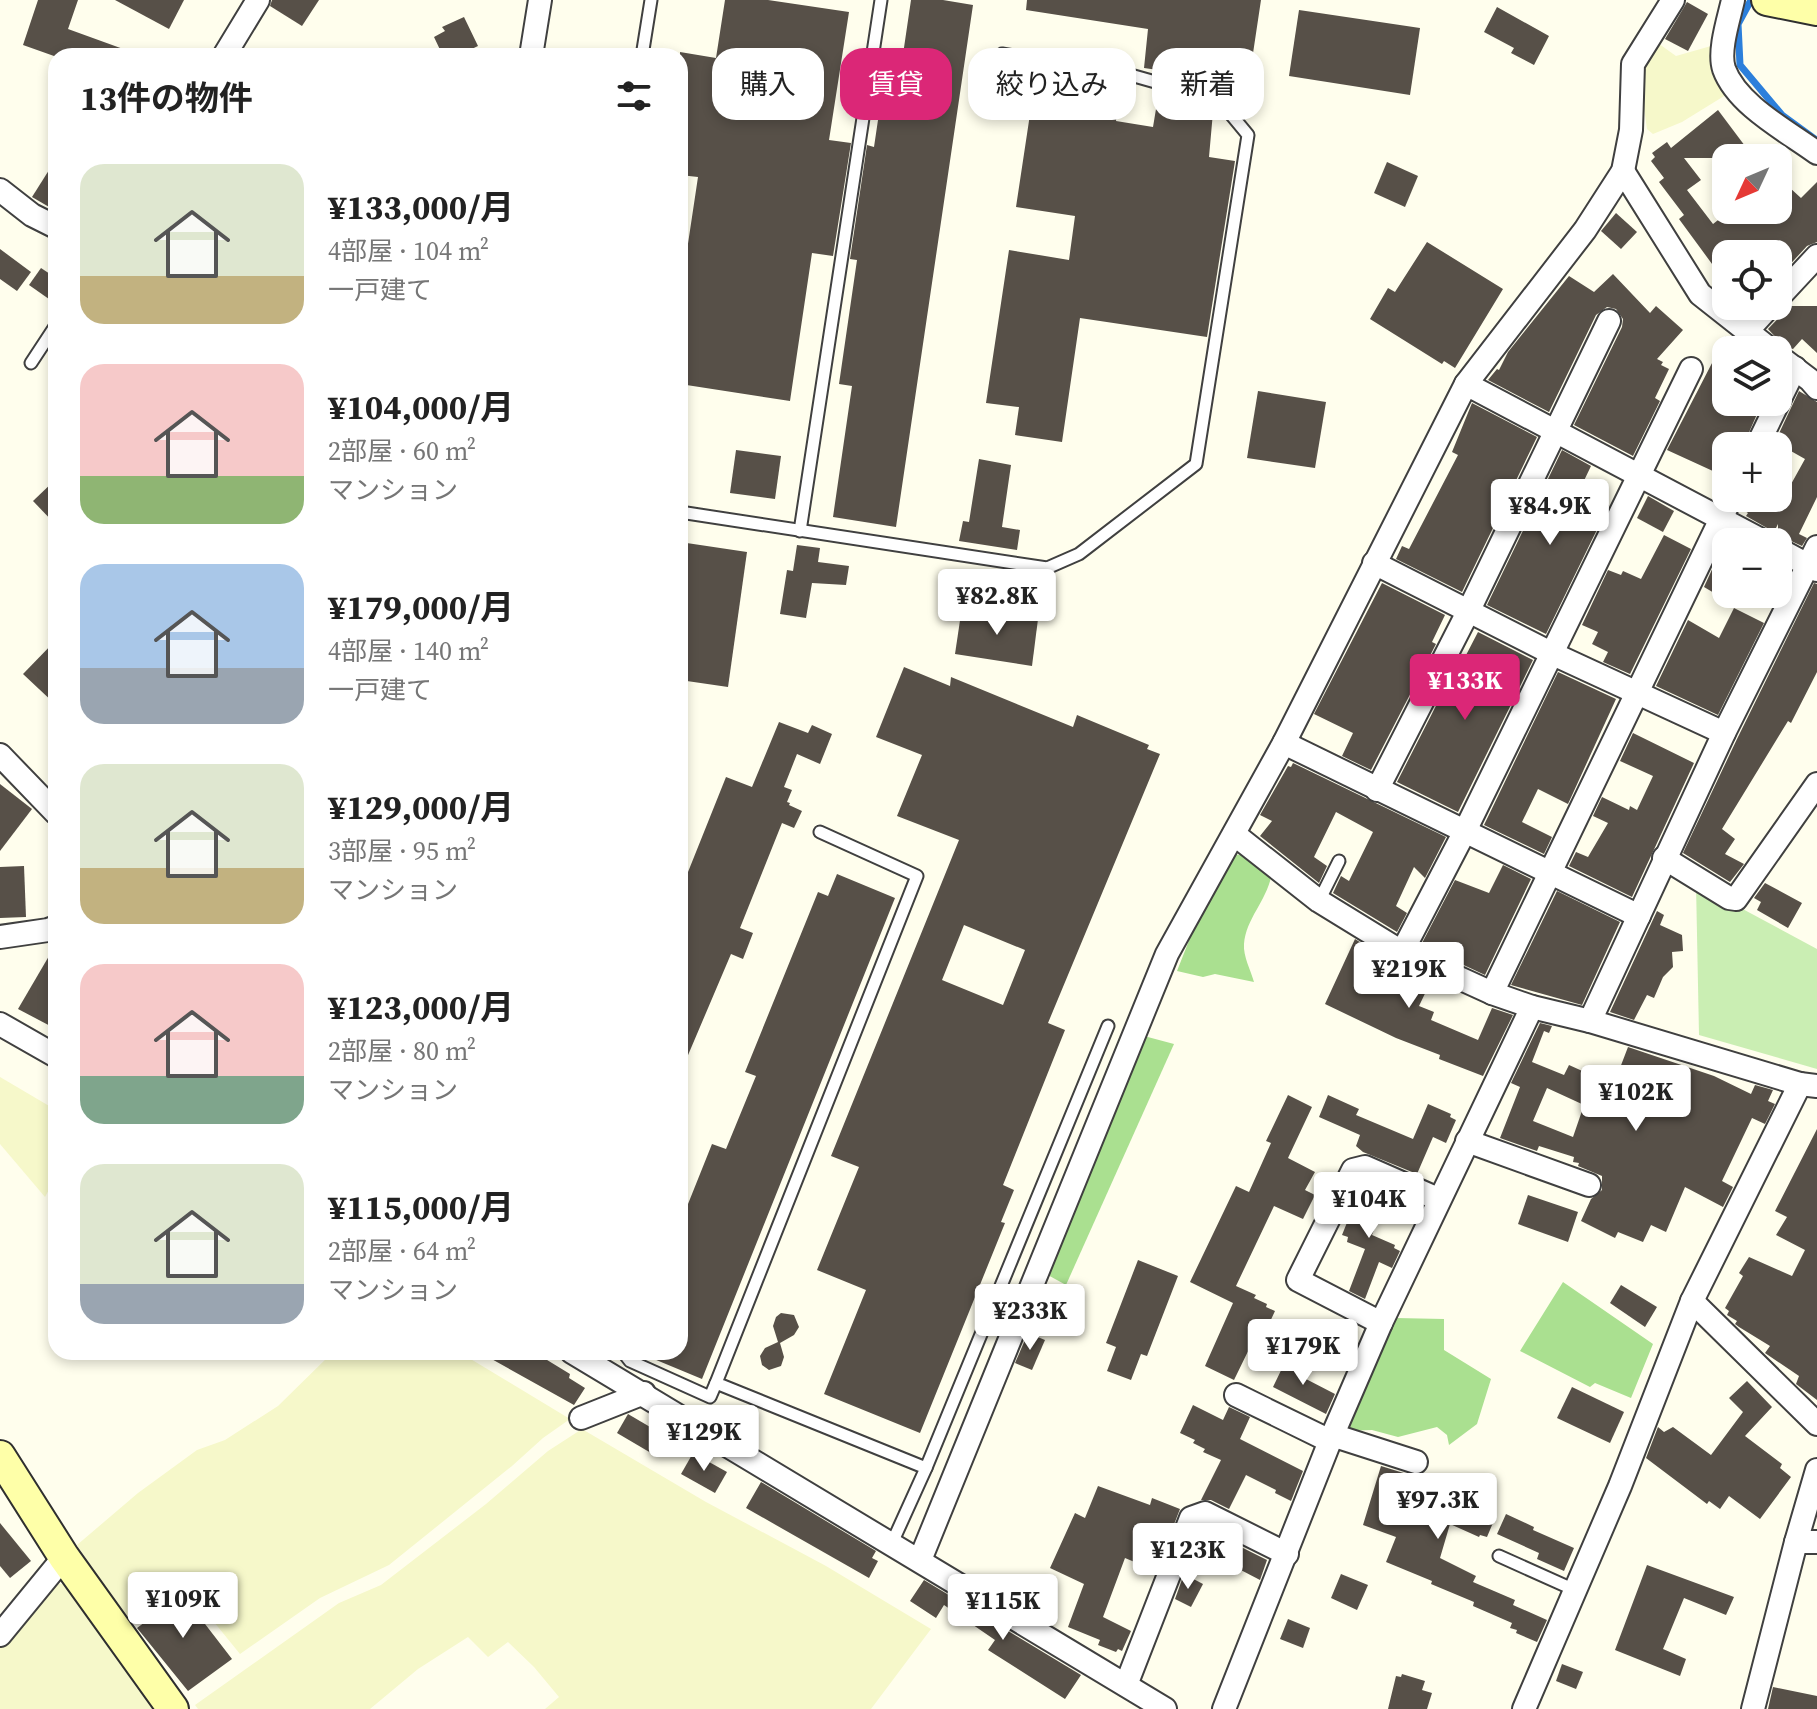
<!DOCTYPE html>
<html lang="ja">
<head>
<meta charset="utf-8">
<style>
	body { margin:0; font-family:"Source Serif 4","Noto Sans JP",serif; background:#f2f2f2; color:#222; height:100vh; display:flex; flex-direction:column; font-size:30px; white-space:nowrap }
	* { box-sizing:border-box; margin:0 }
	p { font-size:26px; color:#767676 }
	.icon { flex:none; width:44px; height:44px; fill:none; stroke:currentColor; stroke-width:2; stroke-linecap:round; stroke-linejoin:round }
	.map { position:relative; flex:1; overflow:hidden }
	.side { position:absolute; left:48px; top:48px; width:640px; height:1312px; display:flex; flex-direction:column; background:#fff; border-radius:24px; box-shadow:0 4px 12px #0003 }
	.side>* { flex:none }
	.banner { position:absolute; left:712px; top:48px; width:760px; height:72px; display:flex; gap:16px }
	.needle { width:52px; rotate:226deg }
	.fabs { position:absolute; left:1712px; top:144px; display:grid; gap:16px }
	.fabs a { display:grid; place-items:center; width:80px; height:80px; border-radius:16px; background:#fff; box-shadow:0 4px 12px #0003; font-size:40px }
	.price { position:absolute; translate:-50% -68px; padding:0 18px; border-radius:8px; background:#fff; color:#222; font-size:26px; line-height:52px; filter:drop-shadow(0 2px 4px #0008) }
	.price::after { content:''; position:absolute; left:50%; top:48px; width:24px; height:18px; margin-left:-12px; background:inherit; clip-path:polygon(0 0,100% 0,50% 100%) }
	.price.on { background:#db2777; color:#fff }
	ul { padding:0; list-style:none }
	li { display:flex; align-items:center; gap:24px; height:200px; padding:0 32px }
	li span { display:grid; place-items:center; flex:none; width:224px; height:160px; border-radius:24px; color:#555 }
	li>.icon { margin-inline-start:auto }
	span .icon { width:96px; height:96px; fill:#fffc; stroke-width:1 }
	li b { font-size:34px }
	h2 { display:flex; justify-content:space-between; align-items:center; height:96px; padding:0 32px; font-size:34px }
	.tag { padding:0 28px; border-radius:24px; background:#fff; box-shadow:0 4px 12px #0003; font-size:28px; line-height:72px }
	.tag.on { background:#db2777; color:#fff }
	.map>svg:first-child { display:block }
	.farmland { fill:#f6f8ca }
	.green { fill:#caeeb3 }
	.forest { fill:#aae090 }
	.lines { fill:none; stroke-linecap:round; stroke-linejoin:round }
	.stream { stroke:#2c7fdb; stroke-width:7 }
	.building { fill:#575048; fill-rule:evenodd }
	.lane-casing { stroke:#404040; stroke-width:15 }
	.street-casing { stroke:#404040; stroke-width:26 }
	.secondary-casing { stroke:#2f2f2f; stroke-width:34 }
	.lane { stroke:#fff; stroke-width:11 }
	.street { stroke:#fff; stroke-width:22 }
	.secondary { stroke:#feffa8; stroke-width:30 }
</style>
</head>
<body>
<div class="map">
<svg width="1817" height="1709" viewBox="0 0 1817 1709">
	<rect width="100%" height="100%" fill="#fffeed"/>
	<g class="farmland">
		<path d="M1655,41L1676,56L1711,46L1729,93L1682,122L1653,134L1647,129L1638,66Z"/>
		<path d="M0,1077L56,1110V1177L45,1197L0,1144Z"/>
		<path d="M333,1352H459L570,1419L543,1438L512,1466L389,1565L320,1598L240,1654L179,1579L127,1620L77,1545L138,1493L197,1450L225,1440L278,1406Z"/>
		<path d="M582,1429L706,1502L826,1566L931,1629L871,1709H545L559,1697L534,1667L508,1642L488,1657L468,1637L418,1669L370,1709H198L195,1705L339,1603L381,1585L486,1504L548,1451Z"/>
		<path d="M53,1584H70L163,1709H0V1648Z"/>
	</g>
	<path class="green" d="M1696,884L1817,949V1069L1699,1035Z"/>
	<g class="forest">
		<path d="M1246,854L1271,877C1266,901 1246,919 1244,944C1243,956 1251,971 1254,982L1215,974L1203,977L1177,971L1192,933L1235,855Z"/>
		<path d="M1144,1036L1174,1044L1066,1285L1046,1274Z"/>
		<path d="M1563,1282L1653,1344L1631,1398L1595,1383L1590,1387L1520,1351Z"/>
		<path d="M1396,1318L1444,1319V1350L1491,1379L1477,1424L1449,1445L1447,1435L1437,1427L1398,1437L1372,1430L1342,1431Z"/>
	</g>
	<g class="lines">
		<path class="stream" d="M1751,0L1738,24L1740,65L1782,115L1815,139"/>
	</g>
	<g class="building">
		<path d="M38,0H78L68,29L137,54L136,56H54L23,45Z"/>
		<path d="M115,0H184L169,29Z"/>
		<path d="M272,0H319L302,26L270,6Z"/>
		<path d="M725,0H768L849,12L829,140L851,143L833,256L812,253L790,401L680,384V297L698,177L680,175V52L716,58Z"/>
		<path d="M911,0H943L973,5L896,527L833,517L852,386L839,384L857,260L850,259L867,145L874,147L886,66L901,68Z"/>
		<path d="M1027,0H1261L1249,80L1173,69L1172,72L1144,68L1148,29L1026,10Z"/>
		<path d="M1687,2L1708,14L1688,51L1665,39Z"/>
		<path d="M1497,7L1549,36L1534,65L1511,53L1514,48L1484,32Z"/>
		<path d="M1299,10L1420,28L1410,95L1289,76Z"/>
		<path d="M464,17L478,46L457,56H443L434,37L445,31L442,27Z"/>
		<path d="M1035,81L1120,94L1116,121L1153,127L1157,103L1213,112L1209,157L1235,161L1207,337L1080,318L1062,442L1015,435L1019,407L986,403L1009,250L1069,260L1075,216L1016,207Z"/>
		<path d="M1718,110L1754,158H1684L1701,180L1687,190L1713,224L1731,210H1778V177L1801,198L1817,182V242L1807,246L1783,272L1778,267V254H1726V283L1679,219L1684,215L1659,182L1664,178L1651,161L1655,157L1652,153L1667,142L1671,148Z"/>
		<path d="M56,159V211L32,197Z"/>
		<path d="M1387,162L1418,176L1405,207L1374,193Z"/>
		<path d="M1616,213L1637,232L1621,249L1601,231Z"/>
		<path d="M1427,242L1503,289L1455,368L1444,361L1442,364L1370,319L1388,288L1395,292Z"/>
		<path d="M0,249L31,272L17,291L0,279Z"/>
		<path d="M41,268L56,278V304L29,285Z"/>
		<path d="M1613,274L1650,313L1656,306L1683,330L1657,359L1663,362L1661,365L1669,369L1655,398L1660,401L1633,456L1574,425L1622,327L1623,319L1616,309L1607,307L1596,315L1549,412L1488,380L1497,369L1499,370L1508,352L1569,276L1594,292Z"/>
		<path d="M1790,306H1817V353L1802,339L1793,349L1785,347L1768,329Z"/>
		<path d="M1726,336V402H1755L1761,405L1743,446H1726V477L1667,450Z"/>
		<path d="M1258,391L1326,402L1315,468L1247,458Z"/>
		<path d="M1799,391L1817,402V497L1799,534L1807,538L1802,546L1778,535V524L1774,532L1746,516L1748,513L1745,511L1751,498H1778V492L1785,495L1805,459L1782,446H1773Z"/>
		<path d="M1472,403L1537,437L1462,592L1396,559L1402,546L1409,549L1458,455L1452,452Z"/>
		<path d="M736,450L781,456L775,499L730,493Z"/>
		<path d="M1562,450L1591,466L1580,489L1609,505L1546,634L1487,605Z"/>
		<path d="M979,459L1011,465L1002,527L1020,530L1017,550L959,541L963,521L969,522Z"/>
		<path d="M56,479V525L33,501Z"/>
		<path d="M1648,496L1674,511L1663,532L1637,518Z"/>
		<path d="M1664,535L1691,549L1630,674L1603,662L1608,652L1592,644L1598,632L1582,625L1608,570L1621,575L1623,571L1641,579Z"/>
		<path d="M680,542L747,552L728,687L680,680Z"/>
		<path d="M797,545L820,548L818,562L849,566L846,585L812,583L806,618L780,614L787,570L793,571Z"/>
		<path d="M1715,563L1726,568V600L1704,587Z"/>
		<path d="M1382,583L1445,615L1432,642L1436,644L1371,770L1342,756L1353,733L1314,714Z"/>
		<path d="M1814,583L1817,584V672L1791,723L1788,721L1722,829L1735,839L1725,854L1744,864L1730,882L1683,853L1737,739Z"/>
		<path d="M962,607L1038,619L1032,666L955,654Z"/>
		<path d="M1734,608L1764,623L1718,715L1656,686L1688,620L1719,638Z"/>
		<path d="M1478,632L1533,660L1458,812L1397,782L1461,657L1464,659Z"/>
		<path d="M56,640V705L23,674Z"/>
		<path d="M904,667L950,686L951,677L1073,727L1077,715L1149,745L1147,749L1160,754L1048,1023L1065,1030L1003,1185L1014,1190L1001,1222L1005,1223L920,1433L824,1394L866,1290L817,1270L859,1167L831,1156L959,840L897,816L922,755L876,737ZM964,925L1025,950L1003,1005L942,980Z"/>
		<path d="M1558,672L1616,699L1568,804L1538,789L1522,822L1552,837L1544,854L1484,825Z"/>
		<path d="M779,722L808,733L812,725L832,734L820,764L797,754L784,787L792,790L787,802L790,803L789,805L802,811L794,828L782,823L740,928L753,933L743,959L731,954L680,1074V892L726,777L752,787Z"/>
		<path d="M1633,733L1694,763L1632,897L1569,866L1576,852L1588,857L1608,823L1593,816L1602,797L1629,810L1630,806L1637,810L1653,776L1620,761Z"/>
		<path d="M1293,763L1446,837L1425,878L1414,867L1396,906L1407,913L1397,932L1333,893L1341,876L1349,881L1373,832L1336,812L1314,857L1327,866L1319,883L1260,836L1272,821L1260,815L1288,766L1291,767Z"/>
		<path d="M0,784L32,809L0,851Z"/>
		<path d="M1503,865L1531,879L1485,975L1421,945L1455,880L1489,893Z"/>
		<path d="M24,866L26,917L0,918V867Z"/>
		<path d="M837,874L895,898L702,1379L637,1352H680V1224L712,1144L726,1149L756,1076L745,1072L818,892L828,896Z"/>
		<path d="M1765,883L1802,903L1788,928L1757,910L1761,902L1754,898Z"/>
		<path d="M1557,891L1620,922L1582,1005L1511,985Z"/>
		<path d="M1657,911L1664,915L1660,925L1682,935L1683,951L1672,952L1673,967L1663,977L1654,998L1647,995L1634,1020L1610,1012Z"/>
		<path d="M1355,939L1396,965L1431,981L1419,1006L1434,1012L1431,1020L1478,1040L1492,1008L1513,1015L1483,1076L1439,1059L1440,1055L1396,1038L1325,1004Z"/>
		<path d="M56,944V1029L18,1009Z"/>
		<path d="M1540,1023L1552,1026L1549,1033L1544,1031L1532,1062L1564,1075L1569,1065L1589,1074L1591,1071L1615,1081L1628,1047L1714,1076L1751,1094L1755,1085L1773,1090L1768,1101L1775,1104L1765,1124L1752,1118L1722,1181L1733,1187L1723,1207L1685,1187L1666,1232L1651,1225L1643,1242L1618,1232L1615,1238L1581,1221L1591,1199L1602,1190V1176L1578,1166L1579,1163L1573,1162L1574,1157L1539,1146L1537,1151L1500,1138L1520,1087L1511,1083ZM1547,1088L1584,1105L1573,1137L1533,1121Z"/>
		<path d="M1288,1095L1312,1107L1288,1158L1315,1172L1305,1190L1315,1195L1303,1219L1274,1206L1236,1286L1256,1295L1254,1298L1267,1304L1266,1307L1275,1311L1269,1324L1272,1326L1264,1344L1254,1339L1234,1380L1205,1366L1233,1303L1190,1282L1236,1186L1249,1192L1271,1143L1266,1141Z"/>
		<path d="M1328,1095L1359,1109L1356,1115L1413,1139L1428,1104L1451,1114L1450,1117L1456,1120L1446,1143L1433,1137L1417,1174L1363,1152L1356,1146L1360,1135L1319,1117Z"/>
		<path d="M1817,1129V1400L1796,1384L1799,1376L1765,1353L1770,1346L1739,1327L1735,1324L1737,1321L1727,1315L1729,1311L1725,1308L1743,1276L1739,1273L1749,1257L1792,1276L1805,1250L1776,1235L1787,1217L1775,1211Z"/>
		<path d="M1369,1184L1389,1193L1372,1235L1395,1245L1394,1248L1400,1251L1392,1268L1379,1262L1365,1299L1349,1291L1365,1249L1347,1242L1348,1237L1342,1235L1350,1215L1355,1217Z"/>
		<path d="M1528,1195L1578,1212L1568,1242L1518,1224Z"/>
		<path d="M1138,1260L1178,1276L1147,1356L1141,1354L1131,1380L1107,1371L1116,1347L1106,1343Z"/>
		<path d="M1621,1285L1657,1307L1645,1327L1610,1303Z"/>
		<path d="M781,1313L794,1315L799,1327L794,1335L780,1343L784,1357L781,1366L769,1370L762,1365L760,1356L765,1348L778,1342L773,1326L776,1317Z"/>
		<path d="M1028,1333L1045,1340L1032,1370L1015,1363Z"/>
		<path d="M479,1352H534L570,1374L569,1378L585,1388L574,1405Z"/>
		<path d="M1287,1358L1311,1369L1306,1379L1335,1394L1326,1414L1273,1387Z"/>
		<path d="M1747,1381L1772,1407L1745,1436L1782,1464L1780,1468L1791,1477L1760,1519L1729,1496L1720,1509L1709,1501L1707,1504L1646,1458L1658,1427L1664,1432L1673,1427L1711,1455L1743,1412L1729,1398Z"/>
		<path d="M1572,1387L1624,1412L1610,1443L1557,1418Z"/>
		<path d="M1193,1405L1223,1420L1229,1407L1250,1417L1240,1439L1303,1471L1291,1501L1275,1493L1276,1490L1246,1475L1229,1509L1211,1500H1201L1221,1460L1203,1452L1205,1449L1193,1443L1195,1440L1180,1433Z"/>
		<path d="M628,1414L662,1434L651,1453L617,1433Z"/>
		<path d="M693,1453L727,1472L715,1493L681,1474Z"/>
		<path d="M1381,1466L1439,1484V1487L1458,1493L1456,1500L1495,1518L1487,1537L1480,1535L1479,1537L1450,1524L1440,1558L1476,1576L1473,1582L1515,1600L1513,1605L1547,1620L1537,1642L1516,1633L1517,1630L1510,1628L1512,1623L1473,1606L1474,1602L1431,1584L1432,1581L1386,1562L1396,1537L1363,1525Z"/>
		<path d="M761,1482L876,1551L872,1558L878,1561L869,1578L746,1508Z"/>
		<path d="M1098,1486L1150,1505L1152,1498L1180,1509L1156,1571L1125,1558L1103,1617L1131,1631L1122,1651L1118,1649L1116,1652L1098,1645L1100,1640L1068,1627L1084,1584L1050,1568L1075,1513L1085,1518Z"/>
		<path d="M1506,1514L1534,1527L1533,1530L1574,1548L1564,1571L1537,1559L1539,1553L1497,1534Z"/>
		<path d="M0,1523L31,1561L10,1578L0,1566Z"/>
		<path d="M1219,1536L1267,1560L1260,1580L1212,1555Z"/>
		<path d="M1647,1565L1734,1597L1726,1615L1684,1598L1663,1649L1686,1659L1680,1676L1615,1650Z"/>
		<path d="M1184,1574L1203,1584L1191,1607L1175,1599Z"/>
		<path d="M1341,1574L1368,1585L1357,1610L1331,1598Z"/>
		<path d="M924,1580L1081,1675L1065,1699L988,1650L995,1640L944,1605L936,1618L910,1601Z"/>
		<path d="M175,1585L232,1659L188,1691L137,1628L157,1613L151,1605Z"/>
		<path d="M1288,1619L1310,1628L1303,1648L1280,1639Z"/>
		<path d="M1562,1664L1583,1672L1576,1689L1556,1681Z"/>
		<path d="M1402,1674L1425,1681L1422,1690L1432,1693L1427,1709H1388L1396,1676L1401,1677Z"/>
		<path d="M1773,1687L1817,1696V1709H1768Z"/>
	</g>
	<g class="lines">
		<defs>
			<g id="lane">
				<path d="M642,56L651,0"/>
				<path d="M31,363L56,325"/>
				<path d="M680,512L1047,568L1079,554L1196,464L1248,135L1219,100L1127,74L1002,54"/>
				<path d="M800,531L881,0"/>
				<path d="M820,832L917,876L716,1383L926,1468L892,1543"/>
				<path d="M1319,901L1339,861"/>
				<path d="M623,1352L630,1361L710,1397L716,1383"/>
				<path d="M926,1468L1108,1026"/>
				<path d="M1499,1556L1577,1591"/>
			</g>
			<g id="street">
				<path d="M1733,0C1729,18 1718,51 1724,69C1737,105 1787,131 1817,153"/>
				<path d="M224,56L258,0"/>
				<path d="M531,56L540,0"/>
				<path d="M1623,171L1700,294L1771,350"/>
				<path d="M0,190L32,215L56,227"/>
				<path d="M1778,298L1817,256"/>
				<path d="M1747,331L1770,306"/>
				<path d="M1785,361L1810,380L1817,388"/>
				<path d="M1466,384L1765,542"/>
				<path d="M1757,446L1795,368"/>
				<path d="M1778,549L1817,570"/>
				<path d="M1374,563L1553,654L1724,733"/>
				<path d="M1284,743L1639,916"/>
				<path d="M0,755L56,813"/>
				<path d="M1377,790L1469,610L1609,321"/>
				<path d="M1234,834L1319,901L1402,952L1492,993L1532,1007L1590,1021L1800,1084L1817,1086"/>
				<path d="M1664,858L1729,898L1736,899L1817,784"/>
				<path d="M0,937L48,930L56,927"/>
				<path d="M1402,952L1465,831L1691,369"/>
				<path d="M1492,993L1731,498"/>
				<path d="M1590,1021L1724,733L1817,547"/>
				<path d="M0,1024L56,1056"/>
				<path d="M1467,1141L1589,1185"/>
				<path d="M1692,1301L1817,1424"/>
				<path d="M1381,1323L1298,1280L1353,1170L1365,1167L1438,1199"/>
				<path d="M572,1352L1165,1709"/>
				<path d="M1236,1395L1330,1441"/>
				<path d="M581,1418L644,1393"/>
				<path d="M1332,1435L1416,1462"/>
				<path d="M1796,1542L1817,1470"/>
				<path d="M920,1560L1167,954L1284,743L1466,384L1585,230L1623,171L1631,130L1633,64L1673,0"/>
				<path d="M0,1635L64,1557"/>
				<path d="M1126,1685L1191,1518L1205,1513L1287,1554"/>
				<path d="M1224,1709L1330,1441L1381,1323L1532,1007"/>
				<path d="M1524,1709L1620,1486L1692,1301L1800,1084"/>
				<path d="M1753,1709L1796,1542H1817"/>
			</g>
			<g id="secondary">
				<path d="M1767,0L1817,10"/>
				<path d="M0,1456L64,1557L173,1709"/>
			</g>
		</defs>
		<use href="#lane" class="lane-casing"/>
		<use href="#street" class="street-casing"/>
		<use href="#secondary" class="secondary-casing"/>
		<use href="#lane" class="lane"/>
		<use href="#street" class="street"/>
		<use href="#secondary" class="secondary"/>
	</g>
</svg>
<div class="fabs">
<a><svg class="needle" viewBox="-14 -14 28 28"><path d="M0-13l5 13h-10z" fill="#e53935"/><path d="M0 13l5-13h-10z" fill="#767676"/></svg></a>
<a><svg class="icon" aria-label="locate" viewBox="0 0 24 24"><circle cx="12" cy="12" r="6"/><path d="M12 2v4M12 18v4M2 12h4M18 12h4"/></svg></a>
<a><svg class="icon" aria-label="layers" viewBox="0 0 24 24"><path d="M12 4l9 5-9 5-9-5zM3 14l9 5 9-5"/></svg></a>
<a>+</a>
<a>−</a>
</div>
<b class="price" style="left:1550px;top:547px">¥84.9K</b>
<b class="price" style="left:997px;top:637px">¥82.8K</b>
<b class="price on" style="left:1465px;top:722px">¥133K</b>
<b class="price" style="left:1409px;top:1010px">¥219K</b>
<b class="price" style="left:1636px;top:1133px">¥102K</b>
<b class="price" style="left:1369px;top:1240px">¥104K</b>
<b class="price" style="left:1030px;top:1352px">¥233K</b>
<b class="price" style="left:1303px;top:1387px">¥179K</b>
<b class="price" style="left:704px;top:1473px">¥129K</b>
<b class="price" style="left:1438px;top:1541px">¥97.3K</b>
<b class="price" style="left:1188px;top:1591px">¥123K</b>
<b class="price" style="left:183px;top:1640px">¥109K</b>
<b class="price" style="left:1003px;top:1642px">¥115K</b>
<div class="banner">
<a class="tag">購入</a>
<a class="tag on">賃貸</a>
<a class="tag">絞り込み</a>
<a class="tag">新着</a>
</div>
<section class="side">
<h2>13件の物件<svg class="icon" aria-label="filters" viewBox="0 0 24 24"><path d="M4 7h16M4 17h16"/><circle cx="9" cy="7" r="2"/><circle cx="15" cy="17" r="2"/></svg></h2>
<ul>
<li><span style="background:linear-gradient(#dfe7d0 70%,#c2b280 0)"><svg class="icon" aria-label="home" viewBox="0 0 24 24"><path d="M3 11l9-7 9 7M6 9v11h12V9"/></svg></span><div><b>¥133,000/月</b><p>4部屋 · 104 m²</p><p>一戸建て</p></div></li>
<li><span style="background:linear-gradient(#f6c9c9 70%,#8fb573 0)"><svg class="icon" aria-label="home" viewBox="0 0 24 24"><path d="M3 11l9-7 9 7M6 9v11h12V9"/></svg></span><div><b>¥104,000/月</b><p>2部屋 · 60 m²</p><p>マンション</p></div></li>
<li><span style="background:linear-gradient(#a9c7e8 65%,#9aa5b1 0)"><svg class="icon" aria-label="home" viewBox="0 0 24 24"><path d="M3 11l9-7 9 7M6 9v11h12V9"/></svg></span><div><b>¥179,000/月</b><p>4部屋 · 140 m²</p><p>一戸建て</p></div></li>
<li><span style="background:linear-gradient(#dfe7d0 65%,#c2b280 0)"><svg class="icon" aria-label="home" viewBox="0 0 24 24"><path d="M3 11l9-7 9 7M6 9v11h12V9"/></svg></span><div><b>¥129,000/月</b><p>3部屋 · 95 m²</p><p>マンション</p></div></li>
<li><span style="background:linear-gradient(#f6c9c9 70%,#7fa58c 0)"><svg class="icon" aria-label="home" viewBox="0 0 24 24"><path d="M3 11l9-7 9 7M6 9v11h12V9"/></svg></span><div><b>¥123,000/月</b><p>2部屋 · 80 m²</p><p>マンション</p></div></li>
<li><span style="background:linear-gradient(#dfe7d0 75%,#9aa5b1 0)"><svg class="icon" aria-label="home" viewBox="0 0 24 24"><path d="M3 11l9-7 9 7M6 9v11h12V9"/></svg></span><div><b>¥115,000/月</b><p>2部屋 · 64 m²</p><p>マンション</p></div></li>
</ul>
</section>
</div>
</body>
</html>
